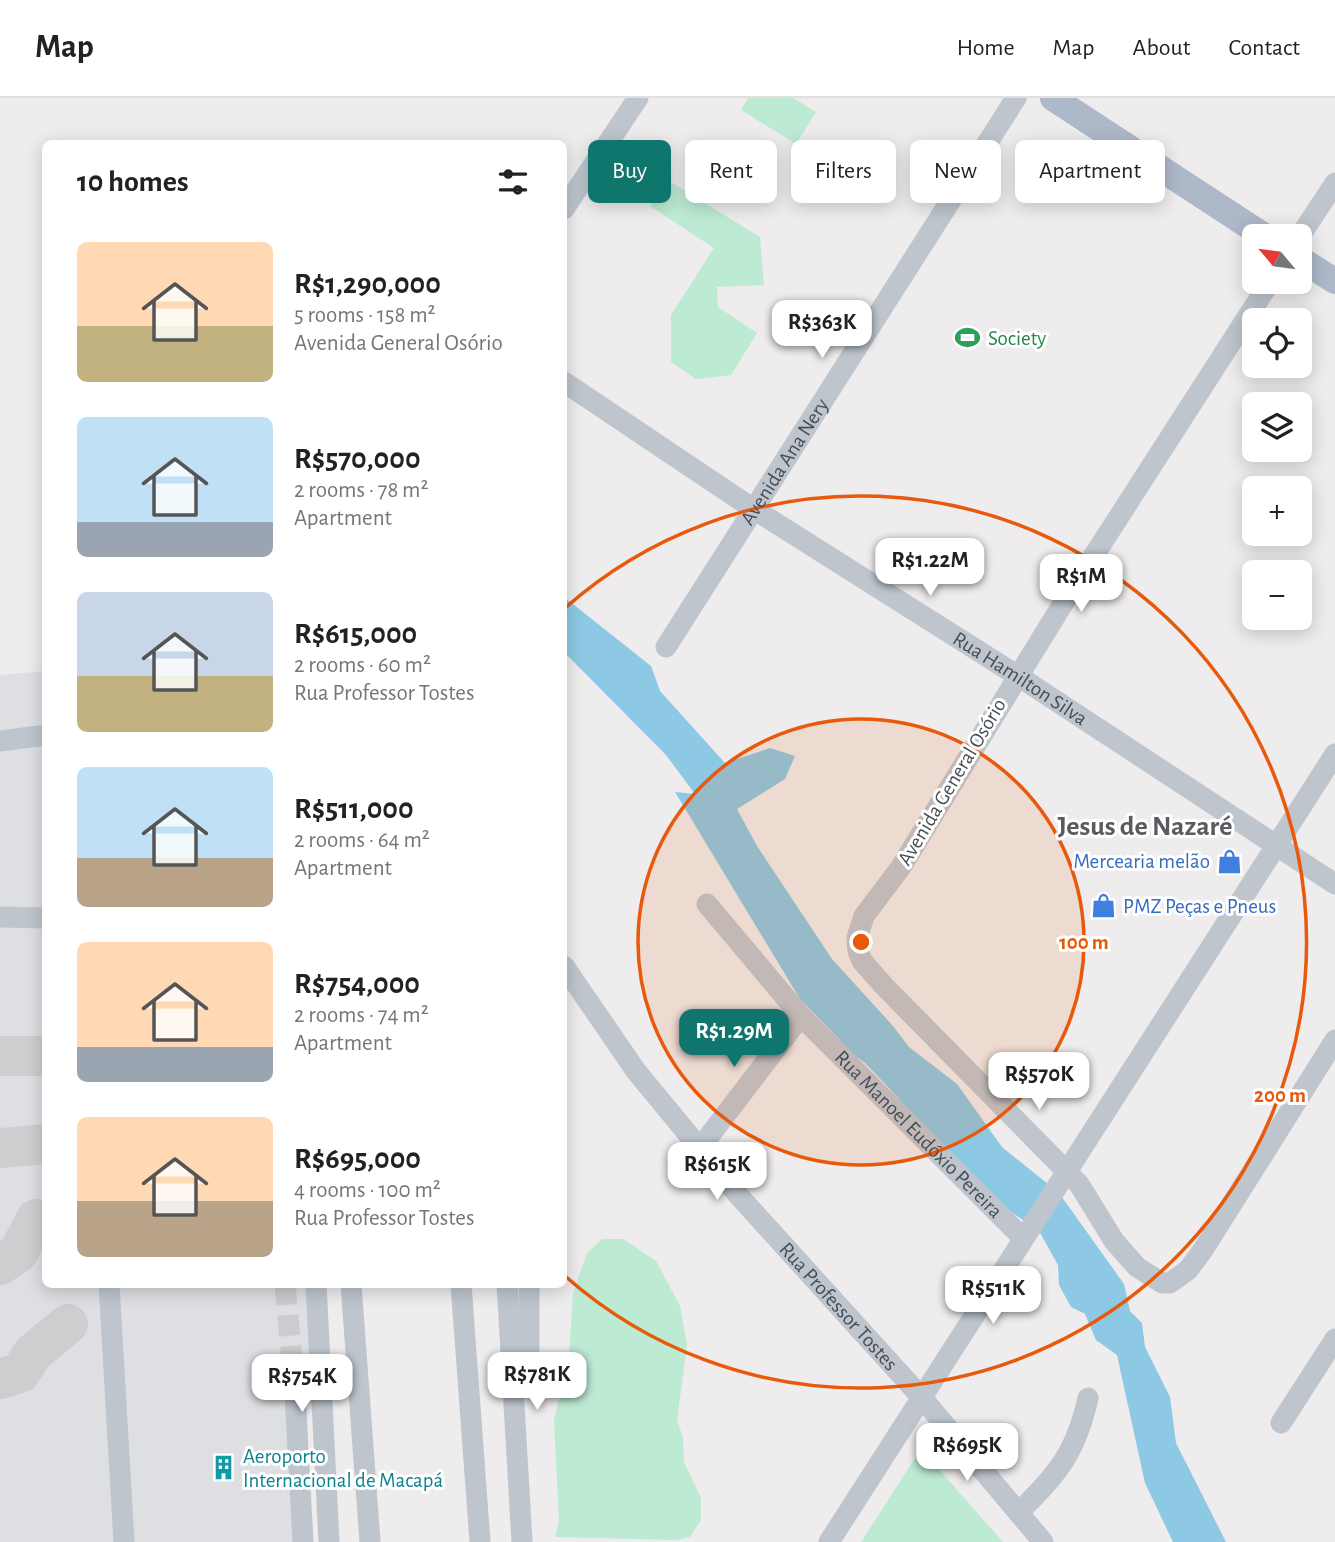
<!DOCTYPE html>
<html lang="en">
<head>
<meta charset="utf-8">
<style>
	body { margin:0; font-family:"Alegreya Sans",sans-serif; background:#f2f2f2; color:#222; height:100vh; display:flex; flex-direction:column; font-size:26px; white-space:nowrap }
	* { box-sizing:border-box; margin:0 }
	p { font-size:23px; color:#767676 }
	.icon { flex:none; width:38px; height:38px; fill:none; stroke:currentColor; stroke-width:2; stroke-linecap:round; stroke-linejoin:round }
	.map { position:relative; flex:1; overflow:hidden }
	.drawer { position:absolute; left:42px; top:42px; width:525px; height:1148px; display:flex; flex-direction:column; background:#fff; border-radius:10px; box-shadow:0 4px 18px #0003 }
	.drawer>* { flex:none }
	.hud { position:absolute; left:588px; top:42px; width:640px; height:63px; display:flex; gap:14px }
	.needle { width:46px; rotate:299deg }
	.buttons { position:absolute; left:1242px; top:126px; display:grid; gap:14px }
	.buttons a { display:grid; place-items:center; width:70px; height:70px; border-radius:10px; background:#fff; box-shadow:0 4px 18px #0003; font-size:35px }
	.price { position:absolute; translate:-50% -60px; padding:0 16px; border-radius:14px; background:#fff; color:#222; font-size:23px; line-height:46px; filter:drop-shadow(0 2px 4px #0008) }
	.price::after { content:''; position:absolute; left:50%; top:42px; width:21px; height:16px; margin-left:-10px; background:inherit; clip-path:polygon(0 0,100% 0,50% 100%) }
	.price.active { background:#0f766e; color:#fff }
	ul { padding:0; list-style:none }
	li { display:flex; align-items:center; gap:21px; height:175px; padding:0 35px }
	li span { display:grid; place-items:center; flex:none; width:196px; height:140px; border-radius:10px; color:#555 }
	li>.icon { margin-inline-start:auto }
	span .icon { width:84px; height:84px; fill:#fffc; stroke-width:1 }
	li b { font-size:30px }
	h2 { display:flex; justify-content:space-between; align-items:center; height:84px; padding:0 35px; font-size:30px }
	.pill { padding:0 24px; border-radius:10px; background:#fff; box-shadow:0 4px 18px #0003; font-size:24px; line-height:63px }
	.pill.active { background:#0f766e; color:#fff }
	header { display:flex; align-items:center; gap:42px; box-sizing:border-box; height:98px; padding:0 35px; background:#fff; border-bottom:2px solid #e0e0e0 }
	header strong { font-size:33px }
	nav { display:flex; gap:38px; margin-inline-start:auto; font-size:24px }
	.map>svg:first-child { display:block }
	.airport { fill:#dedfe3 }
	.green { fill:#bcead3 }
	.water { fill:#8dc8e4 }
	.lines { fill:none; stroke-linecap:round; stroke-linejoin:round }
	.taxiway { stroke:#ceced1; stroke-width:40 }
	.minor-tunnel { stroke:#ccccce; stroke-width:21; stroke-dasharray:21 10; stroke-linecap:butt }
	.minor { stroke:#bec5cd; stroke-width:21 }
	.major { stroke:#adb8c9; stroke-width:26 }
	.ring { fill:none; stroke:#e8590c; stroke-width:3.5 }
	.labels { text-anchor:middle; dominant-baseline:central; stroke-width:6; stroke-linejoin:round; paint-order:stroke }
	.leisure-label { font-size:21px; fill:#27864d; stroke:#fff; text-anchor:start }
	.street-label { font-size:21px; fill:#464d57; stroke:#fff }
	.shop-label { font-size:21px; fill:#366cbe; stroke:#fff; text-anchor:end }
	.culture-label { font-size:21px; fill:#0d838f; stroke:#fff; text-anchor:start }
	.district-label { font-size:28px; font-weight:bold; fill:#595b60; stroke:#fff }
	.centre { fill:#e8590c; stroke:#fff; stroke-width:3.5 }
	.ring-label { font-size:21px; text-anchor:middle; font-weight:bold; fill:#e8590c; stroke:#fff; stroke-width:6; stroke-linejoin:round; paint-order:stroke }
</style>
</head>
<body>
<header>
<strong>Map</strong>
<nav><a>Home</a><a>Map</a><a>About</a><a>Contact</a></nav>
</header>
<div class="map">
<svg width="1335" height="1444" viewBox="0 0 1335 1444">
	<rect width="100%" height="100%" fill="#eeecec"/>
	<path class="airport" d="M45,573L46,1186L312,1187L318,1293L295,1295L297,1444H0V577Z"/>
	<g class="green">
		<path d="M748,0H793L816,14L796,46L741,12Z"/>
		<path d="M669,83L760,139L764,187L717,189L718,209L757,235L731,277L696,281L671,264V217L714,150L650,108Z"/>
		<path d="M602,1141H623L656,1163L680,1208L687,1247L677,1322L683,1340L684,1364L701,1400V1422L690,1439L676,1442L555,1439L559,1423L554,1322L569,1259L573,1196L587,1155Z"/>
		<path d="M921,1351L1003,1444H861Z"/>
	</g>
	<path class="water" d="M564,499L651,568L660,593L725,665L770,650L795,658L785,681L737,711L757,748L832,861L893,928L909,949L957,986L1002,1049L1059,1095L1124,1186L1130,1213L1142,1225L1145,1249L1170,1299L1176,1345L1226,1444H1173L1145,1385L1117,1257L1096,1242L1085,1216L1071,1209L1059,1187L1058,1167L1039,1133L981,1093L889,990L865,965L845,951L839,941L800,901L675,694L695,696L666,657L564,554Z"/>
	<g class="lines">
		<g class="taxiway">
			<path d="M0,958H39"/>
			<path d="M0,1050L46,1046"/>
			<path d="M0,1167L18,1155L36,1121"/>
			<path d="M0,1281L20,1275L33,1255L68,1226"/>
		</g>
		<path class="minor-tunnel" d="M285,1186L295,1295"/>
		<g class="minor">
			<path d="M564,111L638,0"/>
			<path d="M1300,138L1335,85"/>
			<path d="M1270,184L1064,504L901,769L864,818L857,840L858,853L862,863L884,888L1079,1086L1114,1143L1137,1169L1162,1185H1170L1188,1172L1203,1152L1335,942"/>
			<path id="s1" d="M564,284L752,410L1018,578L1335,786"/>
			<path id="s2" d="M666,549L1016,0"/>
			<path d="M0,643L46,637"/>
			<path id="s3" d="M707,806L801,918L1022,1139"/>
			<path d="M0,819L46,820"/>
			<path id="s4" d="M564,868L636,973L739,1098L923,1301L1043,1444"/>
			<path d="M700,1050L801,918"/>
			<path d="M109,1186L124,1444"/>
			<path d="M316,1186L329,1444"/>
			<path d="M351,1186L370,1444"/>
			<path d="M461,1186L480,1444"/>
			<path d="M507,1186L522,1444"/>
			<path d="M520,1291L529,1258V1186"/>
			<path d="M295,1295L303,1444"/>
			<path d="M1281,1325L1335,1241"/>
			<path d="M1019,1414C1058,1376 1076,1354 1088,1300"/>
			<path d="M829,1444L1335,656"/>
		</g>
		<g class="major">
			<path d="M1053,0L1264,138"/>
			<path d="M1300,161L1335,183"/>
		</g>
	</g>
	<circle cx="861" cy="844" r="223" fill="#e8590c" fill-opacity=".12"/>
	<g class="ring">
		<circle cx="861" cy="844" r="223"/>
		<path d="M565 510A446 446 0 1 1 565 1178"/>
	</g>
	<defs>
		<symbol id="stadium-bare" viewBox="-9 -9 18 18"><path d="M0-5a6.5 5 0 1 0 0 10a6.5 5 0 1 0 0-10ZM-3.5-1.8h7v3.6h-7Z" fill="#2e9e5b" stroke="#fff" stroke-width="2.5" paint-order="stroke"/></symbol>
		<symbol id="shop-bare" viewBox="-9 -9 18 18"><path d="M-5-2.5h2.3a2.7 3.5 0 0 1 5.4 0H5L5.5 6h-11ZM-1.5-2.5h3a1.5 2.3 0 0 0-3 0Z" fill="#3f7fe0" stroke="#fff" stroke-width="2.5" paint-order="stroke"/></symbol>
		<symbol id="building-bare" viewBox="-9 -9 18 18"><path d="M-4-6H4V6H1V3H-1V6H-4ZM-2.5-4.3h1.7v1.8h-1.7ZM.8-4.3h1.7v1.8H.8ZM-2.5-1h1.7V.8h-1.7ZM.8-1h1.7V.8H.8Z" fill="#0f9aa8" stroke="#fff" stroke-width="2.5" paint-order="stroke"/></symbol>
	</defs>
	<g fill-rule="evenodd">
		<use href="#stadium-bare" x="950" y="222" width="35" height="35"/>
		<use href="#shop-bare" x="1212" y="746" width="35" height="35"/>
		<use href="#shop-bare" x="1086" y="790" width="35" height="35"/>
		<use href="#building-bare" x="206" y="1352" width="35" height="35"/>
	</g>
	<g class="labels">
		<g class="leisure-label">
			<text x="988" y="240">Society</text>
		</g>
		<g class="street-label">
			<text stroke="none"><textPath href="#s2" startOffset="220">Avenida Ana Nery</textPath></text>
			<text stroke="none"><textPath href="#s1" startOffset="544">Rua Hamilton Silva</textPath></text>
			<text transform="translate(952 684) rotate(-59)">Avenida General Osório</text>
			<text stroke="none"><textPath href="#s3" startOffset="313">Rua Manoel Eudóxio Pereira</textPath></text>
			<text stroke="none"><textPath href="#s4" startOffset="438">Rua Professor Tostes</textPath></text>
		</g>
		<g class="shop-label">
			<text x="1210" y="763">Mercearia melão</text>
			<text x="1123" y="808" text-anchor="start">PMZ Peças e Pneus</text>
		</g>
		<g class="culture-label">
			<text x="243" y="1358">Aeroporto<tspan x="243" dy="24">Internacional de Macapá</tspan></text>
		</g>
		<g class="district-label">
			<text x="1145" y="729">Jesus de Nazaré</text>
		</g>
	</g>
	<circle cx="861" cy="844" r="10" class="centre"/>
	<g class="ring-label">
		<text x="1084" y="851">100 m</text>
		<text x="1280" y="1004">200 m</text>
	</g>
</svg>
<div class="buttons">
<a><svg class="needle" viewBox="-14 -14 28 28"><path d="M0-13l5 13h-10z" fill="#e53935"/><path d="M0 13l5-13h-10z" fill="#767676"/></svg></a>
<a><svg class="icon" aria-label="locate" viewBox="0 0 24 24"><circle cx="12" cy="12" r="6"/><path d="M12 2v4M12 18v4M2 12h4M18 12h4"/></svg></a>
<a><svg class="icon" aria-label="layers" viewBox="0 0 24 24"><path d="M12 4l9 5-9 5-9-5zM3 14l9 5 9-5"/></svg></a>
<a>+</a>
<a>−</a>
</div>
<b class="price" style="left:822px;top:262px">R$363K</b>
<b class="price" style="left:930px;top:500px">R$1.22M</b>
<b class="price" style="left:1081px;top:516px">R$1M</b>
<b class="price active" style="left:734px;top:971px">R$1.29M</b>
<b class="price" style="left:1039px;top:1014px">R$570K</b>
<b class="price" style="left:717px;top:1104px">R$615K</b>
<b class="price" style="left:993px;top:1228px">R$511K</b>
<b class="price" style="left:537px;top:1314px">R$781K</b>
<b class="price" style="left:302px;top:1316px">R$754K</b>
<b class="price" style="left:967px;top:1385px">R$695K</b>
<div class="hud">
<a class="pill active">Buy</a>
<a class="pill">Rent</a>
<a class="pill">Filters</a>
<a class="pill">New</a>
<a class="pill">Apartment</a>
</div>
<section class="drawer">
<h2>10 homes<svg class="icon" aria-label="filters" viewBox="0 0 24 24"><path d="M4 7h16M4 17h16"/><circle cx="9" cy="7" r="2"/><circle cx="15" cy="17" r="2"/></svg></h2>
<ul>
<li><span style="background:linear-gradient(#ffd9b3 60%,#c2b280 0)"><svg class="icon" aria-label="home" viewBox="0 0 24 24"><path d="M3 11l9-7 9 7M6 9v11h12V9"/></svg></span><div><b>R$1,290,000</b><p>5 rooms · 158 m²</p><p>Avenida General Osório</p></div></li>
<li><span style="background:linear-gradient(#bfe0f5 75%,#9aa5b1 0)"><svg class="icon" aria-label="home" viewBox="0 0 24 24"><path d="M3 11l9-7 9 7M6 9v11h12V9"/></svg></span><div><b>R$570,000</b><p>2 rooms · 78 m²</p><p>Apartment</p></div></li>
<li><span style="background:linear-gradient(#c9d6e8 60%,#c2b280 0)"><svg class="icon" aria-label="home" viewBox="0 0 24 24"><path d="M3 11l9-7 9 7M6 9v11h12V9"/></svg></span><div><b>R$615,000</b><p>2 rooms · 60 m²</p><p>Rua Professor Tostes</p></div></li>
<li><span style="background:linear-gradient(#bfe0f5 65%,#b9a48a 0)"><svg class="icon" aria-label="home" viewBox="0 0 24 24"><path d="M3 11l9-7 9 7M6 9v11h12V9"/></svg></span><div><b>R$511,000</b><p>2 rooms · 64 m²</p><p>Apartment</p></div></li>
<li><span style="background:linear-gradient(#ffd9b3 75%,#9aa5b1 0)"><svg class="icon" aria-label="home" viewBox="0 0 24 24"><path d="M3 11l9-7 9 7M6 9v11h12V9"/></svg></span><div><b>R$754,000</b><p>2 rooms · 74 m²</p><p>Apartment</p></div></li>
<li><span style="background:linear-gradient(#ffd9b3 60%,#b9a48a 0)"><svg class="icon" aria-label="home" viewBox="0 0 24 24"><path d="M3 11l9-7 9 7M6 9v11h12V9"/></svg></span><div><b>R$695,000</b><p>4 rooms · 100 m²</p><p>Rua Professor Tostes</p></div></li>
</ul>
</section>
</div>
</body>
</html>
